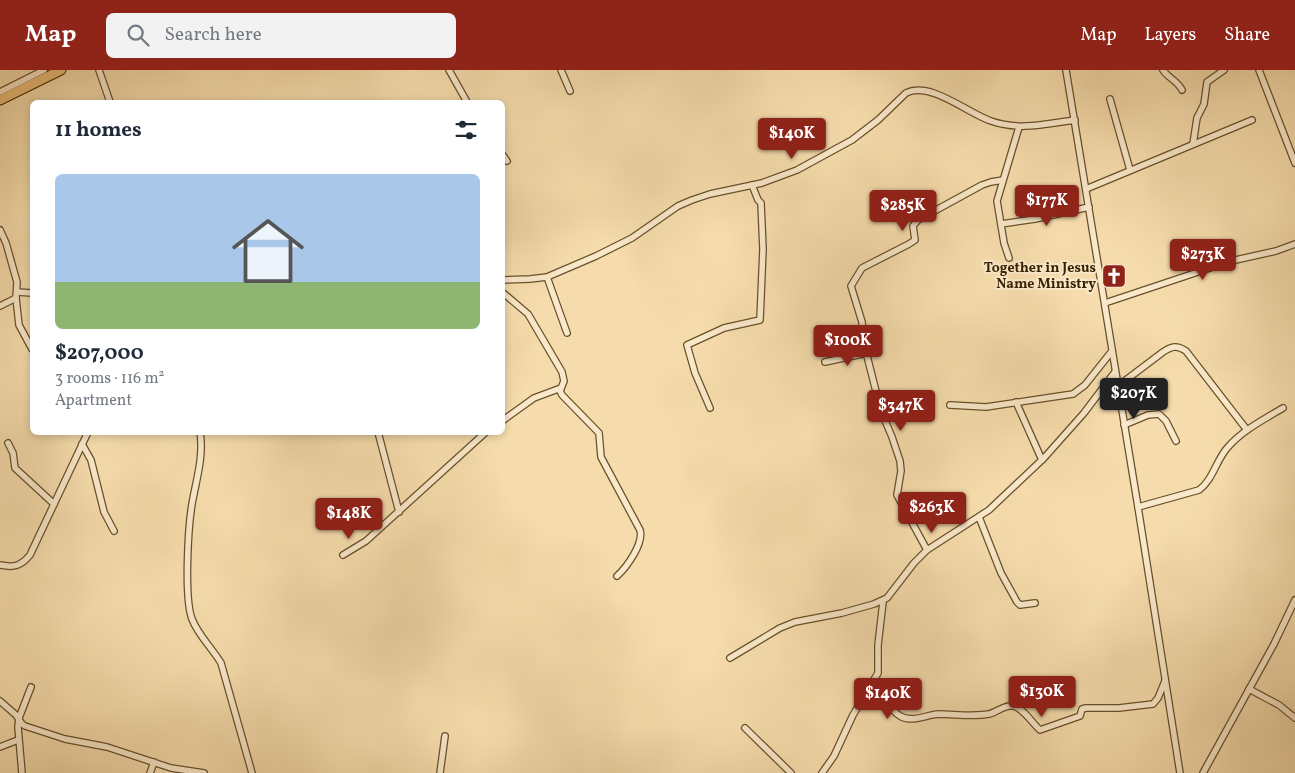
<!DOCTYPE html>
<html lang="en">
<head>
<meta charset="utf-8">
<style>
	body { margin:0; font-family:Vollkorn,serif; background:#f2f2f3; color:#1f2937; height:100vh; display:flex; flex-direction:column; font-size:19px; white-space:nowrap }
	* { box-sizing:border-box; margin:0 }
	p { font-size:16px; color:#747a83 }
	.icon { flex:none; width:28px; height:28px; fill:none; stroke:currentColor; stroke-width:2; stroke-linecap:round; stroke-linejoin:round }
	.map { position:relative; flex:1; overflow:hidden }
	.drawer { position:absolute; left:30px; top:30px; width:475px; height:335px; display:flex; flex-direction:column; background:#fff; border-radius:8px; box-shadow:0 2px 8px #0003 }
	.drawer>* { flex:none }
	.price { position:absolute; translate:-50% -42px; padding:0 11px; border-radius:5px; background:#8f2418; color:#fff; font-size:16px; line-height:32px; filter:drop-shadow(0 1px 2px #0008) }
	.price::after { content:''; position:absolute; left:50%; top:30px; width:15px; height:11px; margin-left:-8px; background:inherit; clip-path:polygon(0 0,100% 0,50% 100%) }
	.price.selected { background:#222; color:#fff }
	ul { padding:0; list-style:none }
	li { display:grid; align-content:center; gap:10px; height:265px; padding:0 25px }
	li span { display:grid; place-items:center; height:155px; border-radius:8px; color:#555 }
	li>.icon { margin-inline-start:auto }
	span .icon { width:90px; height:90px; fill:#fffc; stroke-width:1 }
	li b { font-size:21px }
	h2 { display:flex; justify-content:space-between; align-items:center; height:60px; padding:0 25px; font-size:21px }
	header { display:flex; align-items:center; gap:30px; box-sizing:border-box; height:70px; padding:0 25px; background:#8f2418; color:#fff }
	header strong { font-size:24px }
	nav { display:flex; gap:28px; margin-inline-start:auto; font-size:18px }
	.search { width:350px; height:45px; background:#f2f2f3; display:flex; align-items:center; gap:12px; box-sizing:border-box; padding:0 18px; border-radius:8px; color:#747a83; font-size:19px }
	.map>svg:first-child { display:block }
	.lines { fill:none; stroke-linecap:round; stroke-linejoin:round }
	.minor-casing { stroke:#68502b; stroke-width:8 }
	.highway-casing { stroke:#382200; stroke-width:11 }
	.minor { stroke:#f9e8c9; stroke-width:5.5 }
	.highway { stroke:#ebbe76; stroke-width:9 }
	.labels { text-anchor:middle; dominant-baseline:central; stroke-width:4; stroke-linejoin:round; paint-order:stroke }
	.poi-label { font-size:14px; font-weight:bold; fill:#382200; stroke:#f9e8c9; text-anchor:end }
</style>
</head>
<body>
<header>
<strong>Map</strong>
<div class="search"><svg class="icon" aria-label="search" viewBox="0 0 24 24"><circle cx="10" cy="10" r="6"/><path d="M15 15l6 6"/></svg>Search here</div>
<nav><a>Map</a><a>Layers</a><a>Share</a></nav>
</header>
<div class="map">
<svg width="1295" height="703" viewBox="0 0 1295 703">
	<rect width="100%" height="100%" fill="#f6dcac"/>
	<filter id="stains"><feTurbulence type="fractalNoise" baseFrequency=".004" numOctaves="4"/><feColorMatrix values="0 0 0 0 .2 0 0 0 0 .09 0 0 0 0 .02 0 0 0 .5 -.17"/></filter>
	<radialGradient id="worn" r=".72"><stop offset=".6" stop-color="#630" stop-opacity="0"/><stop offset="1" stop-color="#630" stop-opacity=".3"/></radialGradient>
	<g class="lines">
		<defs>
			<g id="minor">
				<path d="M99,0L110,32"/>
				<path d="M449,0L467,32"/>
				<path d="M561,0L570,21"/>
				<path d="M1066,0L1138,437L1180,703"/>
				<path d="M1163,0C1168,8 1178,11 1182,20"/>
				<path d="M1259,0L1295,93"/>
				<path d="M0,22L44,0"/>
				<path d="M1110,29L1130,100"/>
				<path d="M1193,74L1197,48L1204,34L1207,12L1224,0"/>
				<path d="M502,84L507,91"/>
				<path d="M1086,119L1252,50"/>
				<path d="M1001,154L1035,149L1089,137"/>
				<path d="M0,160L6,173L17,212L16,228L19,255L32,279"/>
				<path d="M1009,188L1004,173L997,131L1019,57"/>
				<path d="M547,207L567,263"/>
				<path d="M502,210L530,209L547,207L596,186L632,168L678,136L692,130L710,124L762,113L797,100L852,70L878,50L906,23C931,11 967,43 991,51C1020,61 1045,54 1075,50"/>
				<path d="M17,222L32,223"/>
				<path d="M502,222L528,244L562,302L564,311L560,321L562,325L599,363L601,387L640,460C644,473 627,497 617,506"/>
				<path d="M1105,233L1231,191L1276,181L1295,174"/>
				<path d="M0,236L16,228"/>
				<path d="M825,292L867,283"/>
				<path d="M1118,316L1163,282C1172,276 1177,275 1186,281L1247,360"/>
				<path d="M1016,332L1042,390"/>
				<path d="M950,335L986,337L1073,324L1085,315L1112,281"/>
				<path d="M710,338L695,303L687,275L724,258L760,250L763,179L761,133L758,130L752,115"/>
				<path d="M502,351L534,328L561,318"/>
				<path d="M1124,355L1148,345L1159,344L1166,351L1176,371"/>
				<path d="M200,362C204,386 196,411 192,434C188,458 184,528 192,549C198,565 212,578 221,593L252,703"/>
				<path d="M378,362L399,442"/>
				<path d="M8,373L13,383L15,398L54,434"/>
				<path d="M82,374L91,390L104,442L114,461"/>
				<path d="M1138,437L1199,420C1213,410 1216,390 1228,377C1243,360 1263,350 1283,338"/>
				<path d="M979,447L1001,503L1017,532L1020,535L1035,533"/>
				<path d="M927,480L897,425L901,401L900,391L892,367L881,341L864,274L862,252L851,216L862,198L909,174L915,170L913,156L918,150L982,115L991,112L1003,110"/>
				<path d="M343,485L366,471L486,362"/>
				<path d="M0,495C14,498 21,496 30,485L88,362"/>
				<path d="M730,588L780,558L795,552L842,543L874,534L887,528L914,493L927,480L989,440L1044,388L1084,343L1115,302"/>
				<path d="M871,614C881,624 889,639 900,646C912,653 926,645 938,644C955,644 972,647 989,644C997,642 1006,634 1014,636C1024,639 1032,653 1040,660L1080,646L1082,639L1086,638H1119L1153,634L1158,628L1165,611"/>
				<path d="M1249,619L1279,635L1295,648"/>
				<path d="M0,631L16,645L22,654L25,656L65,669L107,677L171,698L204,703"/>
				<path d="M745,658L791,703"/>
				<path d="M0,677L18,670"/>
				<path d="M22,703L18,657L19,648L31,617"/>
				<path d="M150,703L154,692"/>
				<path d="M440,703L445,666"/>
				<path d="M822,703L834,686L853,645L878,603V575L883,532"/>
				<path d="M1203,703L1274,574L1295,530"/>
			</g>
			<path id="highway" d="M0,30L61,0"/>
		</defs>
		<use href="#minor" class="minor-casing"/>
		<use href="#highway" class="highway-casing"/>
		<use href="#minor" class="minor"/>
		<use href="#highway" class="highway"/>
	</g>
	<defs>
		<symbol id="church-square" viewBox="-11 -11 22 22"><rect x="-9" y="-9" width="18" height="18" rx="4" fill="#8f2418" stroke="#f9e8c9"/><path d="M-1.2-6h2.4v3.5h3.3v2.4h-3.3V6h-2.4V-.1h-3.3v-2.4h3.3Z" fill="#fff"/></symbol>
	</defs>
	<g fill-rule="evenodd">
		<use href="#church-square" x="1100" y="192" width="28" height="28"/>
	</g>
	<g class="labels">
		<g class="poi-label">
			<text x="1096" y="198">Together in Jesus<tspan x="1096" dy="16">Name Ministry</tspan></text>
		</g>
	</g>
	<rect width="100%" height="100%" filter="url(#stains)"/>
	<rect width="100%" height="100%" fill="url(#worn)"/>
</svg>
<b class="price" style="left:792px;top:90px">$140K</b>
<b class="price" style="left:1047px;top:157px">$177K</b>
<b class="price" style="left:903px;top:162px">$285K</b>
<b class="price" style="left:1203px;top:211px">$273K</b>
<b class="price" style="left:848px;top:297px">$100K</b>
<b class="price selected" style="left:1134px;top:350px">$207K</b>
<b class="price" style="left:901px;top:362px">$347K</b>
<b class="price" style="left:932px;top:464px">$263K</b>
<b class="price" style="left:349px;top:470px">$148K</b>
<b class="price" style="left:1042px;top:648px">$130K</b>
<b class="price" style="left:888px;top:650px">$140K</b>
<section class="drawer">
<h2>11 homes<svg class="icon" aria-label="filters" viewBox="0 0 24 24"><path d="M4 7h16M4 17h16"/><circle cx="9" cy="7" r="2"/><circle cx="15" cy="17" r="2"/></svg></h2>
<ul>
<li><span style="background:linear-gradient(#a9c7e8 70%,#8fb573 0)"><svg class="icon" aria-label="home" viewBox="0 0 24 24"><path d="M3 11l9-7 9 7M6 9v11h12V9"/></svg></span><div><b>$207,000</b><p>3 rooms · 116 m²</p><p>Apartment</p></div></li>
</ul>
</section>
</div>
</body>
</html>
